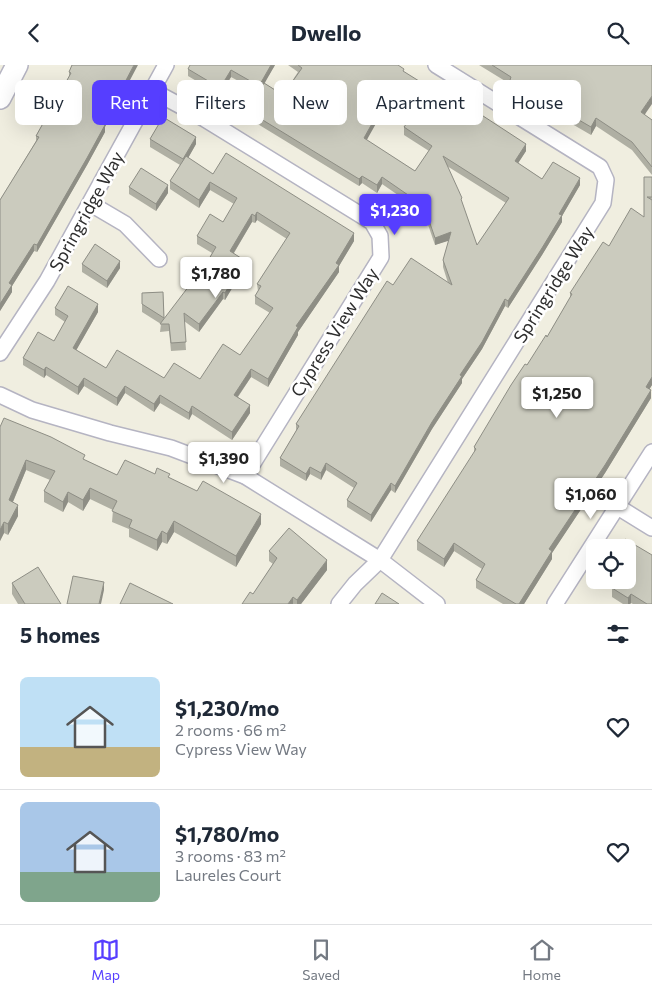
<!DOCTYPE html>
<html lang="en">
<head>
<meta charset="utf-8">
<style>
	body { margin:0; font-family:Commissioner,sans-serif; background:#f6f6f7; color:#1f2937; height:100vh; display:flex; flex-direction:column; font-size:19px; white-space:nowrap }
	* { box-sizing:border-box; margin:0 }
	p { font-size:16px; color:#747a83 }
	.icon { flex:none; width:28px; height:28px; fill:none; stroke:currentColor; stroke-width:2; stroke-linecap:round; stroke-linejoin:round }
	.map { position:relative; height:539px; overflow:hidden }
	.sheet { display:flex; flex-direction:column; background:#fff; flex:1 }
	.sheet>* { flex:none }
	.hud { position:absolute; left:15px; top:15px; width:622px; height:45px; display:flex; gap:10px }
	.controls { position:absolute; left:586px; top:474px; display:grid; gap:10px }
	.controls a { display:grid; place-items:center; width:50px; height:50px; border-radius:8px; background:#fff; box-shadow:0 5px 20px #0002; font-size:25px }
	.price { position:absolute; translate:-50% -42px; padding:0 11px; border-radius:5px; background:#fff; color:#222; font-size:16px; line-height:32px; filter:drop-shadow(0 1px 2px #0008) }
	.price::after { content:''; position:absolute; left:50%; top:30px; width:15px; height:11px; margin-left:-8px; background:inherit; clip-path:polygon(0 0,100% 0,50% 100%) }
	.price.selected { background:#563eff; color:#fff }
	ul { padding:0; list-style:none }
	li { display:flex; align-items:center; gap:15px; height:125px; padding:0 20px }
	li+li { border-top:1px solid #e0e1e3 }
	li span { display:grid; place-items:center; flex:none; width:140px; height:100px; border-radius:8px; color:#555 }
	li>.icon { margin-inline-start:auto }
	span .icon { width:60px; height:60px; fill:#fffc; stroke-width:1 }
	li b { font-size:21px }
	h2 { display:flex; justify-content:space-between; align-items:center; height:60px; padding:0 20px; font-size:21px }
	.chip { padding:0 18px; border-radius:8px; background:#fff; box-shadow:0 5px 20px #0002; font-size:18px; line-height:45px }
	.chip.selected { background:#563eff; color:#fff }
	header { display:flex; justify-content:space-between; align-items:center; height:65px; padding:0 20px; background:#fff; font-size:22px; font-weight:700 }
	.menu { display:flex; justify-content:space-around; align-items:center; height:70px; border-top:1px solid #e0e1e3; background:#fff; font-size:14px; color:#747a83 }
	.menu a { display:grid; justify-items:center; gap:2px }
	.menu .selected { color:#563eff }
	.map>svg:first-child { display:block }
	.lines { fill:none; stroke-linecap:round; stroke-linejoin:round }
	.street-casing { stroke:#b5b4c2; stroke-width:18 }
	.secondary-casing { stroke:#b5b4c2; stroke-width:24 }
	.street { stroke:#fff; stroke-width:15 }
	.secondary { stroke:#fff; stroke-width:21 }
	.wall { fill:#afafa3; fill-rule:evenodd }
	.shaded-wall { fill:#8e8e85 }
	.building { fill:#cbcbbe; stroke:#8e8e85; fill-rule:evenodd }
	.labels { text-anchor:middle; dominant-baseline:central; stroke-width:5; stroke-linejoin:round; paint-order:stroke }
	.street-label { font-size:18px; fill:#2e2e2e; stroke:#fff }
</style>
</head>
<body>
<header><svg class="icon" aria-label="back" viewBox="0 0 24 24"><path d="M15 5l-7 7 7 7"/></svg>Dwello<svg class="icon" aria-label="search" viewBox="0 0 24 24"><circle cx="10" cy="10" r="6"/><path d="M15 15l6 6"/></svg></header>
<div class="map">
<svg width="652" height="539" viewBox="0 0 652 539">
	<rect width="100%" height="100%" fill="#f0eee0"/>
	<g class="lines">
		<defs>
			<g id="street">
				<path d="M153,26L205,54L372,157L380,171L381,192L245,411"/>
				<path d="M91,139L125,159L159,194"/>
				<path d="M0,288L47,216L166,0"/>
				<path d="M0,330L32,345L110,368L171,383L245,411L380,495L437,539"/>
				<path d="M618,442L652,463"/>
				<path d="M339,539L355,519L380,495L603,138L606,115L600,102L436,0"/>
				<path d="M555,539L652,387"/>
			</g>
			<path id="secondary" d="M0,33L17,0"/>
		</defs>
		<use href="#street" class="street-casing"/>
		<use href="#secondary" class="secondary-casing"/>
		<use href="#street" class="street"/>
		<use href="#secondary" class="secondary"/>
	</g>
	<g class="wall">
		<path d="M72,0L105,62V67L87,100L37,187L34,186L12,221V227L0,246V135L36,76V71L69,12V7Z"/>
		<path d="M275,0L264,18L283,30L298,7L288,0H398L404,7L526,86L518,98L542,114L580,120L562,151V157L542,190L508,243L505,241L482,284L462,314V318L432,364L395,428L391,425L371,457L347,442V435L354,423L326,405L321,415L310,409L306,416L280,401V393L296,366V359L393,220L448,218L443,202V195L449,175L435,180L424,148L382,119L377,128L362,118L359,121L248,53V46L259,27L231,12L220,30L188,11V4ZM388,37L411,52L404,62V70L429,86L415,106L366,75ZM447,101L506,138L477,180L462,139Z"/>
		<path d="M479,0H652L645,50L652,55V110L632,85L596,61L591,70L510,23V19Z"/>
		<path d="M150,74L196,79L188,93L213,109L354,176L339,201V207L298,267V270L268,322L251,312L238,332L250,348L232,375L192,349L189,355L160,338L154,347L125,328L117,341L84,321L78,330L46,310L44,313L23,300V293L54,276L65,257L55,250V243L98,247L76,285L106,303L164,313L200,314L240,290L270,248L255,239V231L258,226L257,219L287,174L257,155L255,158L252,157L234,188L244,203L225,235L223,234L199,267L184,256L186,285L171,286L169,266L160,267L161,259L142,247V228L163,227L164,254L192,223L212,188L197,179V171L223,157L234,139L210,125L199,143L170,124V116L180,100L150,82Z"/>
		<path d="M652,112V320L649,324L651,333L605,408L552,488V494L524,539H503L476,523V515L482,504L454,486L444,502L417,485V476L474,389V382L527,300L547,272L570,233V228L609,181L644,152Z"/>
		<path d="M129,122L168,128L156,146L129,129Z"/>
		<path d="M82,199L120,203L107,223L82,207Z"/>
		<path d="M0,362L85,395L117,410L155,409L170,413L261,459L236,502L174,467L167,479L162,477L157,486L129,472V464L112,457L113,445L90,434L83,446L68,437L63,447L44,437V426L50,415L26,405L13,437L18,451L8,470L4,468L0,476Z"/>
		<path d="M269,486L327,505L301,539H242L253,529L273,499L269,496Z"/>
		<path d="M603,515H628L652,539H633L631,538L630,539H623L612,532V524L603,518Z"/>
		<path d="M12,518L61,539H18L12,529Z"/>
	</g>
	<g class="shaded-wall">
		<path d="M134,0H138L105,62V67L87,100L37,187V180Z"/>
		<path d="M271,0H275L259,28V21Z"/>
		<path d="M231,5V12L220,30V23Z"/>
		<path d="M388,30V37L364,80V73Z"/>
		<path d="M652,31V39L641,55V47Z"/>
		<path d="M596,53V61L591,70V62Z"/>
		<path d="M196,72V79L183,102V94Z"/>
		<path d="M526,79V86L515,103V96Z"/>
		<path d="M362,111V118L359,121V114Z"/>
		<path d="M382,112V119L377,128V120Z"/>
		<path d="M580,113V120L562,151V157L542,190L508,243V236Z"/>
		<path d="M210,117V125L199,143V135Z"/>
		<path d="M168,120V128L156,146V139Z"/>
		<path d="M257,147V155L255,158V151Z"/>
		<path d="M252,149V157L230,194V186Z"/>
		<path d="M451,167V175L435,180V173Z"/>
		<path d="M354,168V176L339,201V207L298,267V270L268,322V314L296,261Z"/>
		<path d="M34,179V186L12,221V227L0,246V239L9,218Z"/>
		<path d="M244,195V203L225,235V228Z"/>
		<path d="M120,196V203L107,223V216Z"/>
		<path d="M223,227V234L199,267V259Z"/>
		<path d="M505,234V241L482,284L462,314V318L432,364L395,428V421L432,357Z"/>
		<path d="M98,239V247L73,291V283Z"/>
		<path d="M46,302V310L44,313V305Z"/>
		<path d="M251,304V312L234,337V330Z"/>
		<path d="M652,312V320L646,330V322Z"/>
		<path d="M84,313V321L78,330V322Z"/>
		<path d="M125,321V328L117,341V333Z"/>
		<path d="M651,325V333L605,408L552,488V494L524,539H519L549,484Z"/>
		<path d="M160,330V338L154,347V339Z"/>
		<path d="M250,340V348L232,375V367Z"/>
		<path d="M192,341V349L189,355V348Z"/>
		<path d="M26,395V405L9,446V435Z"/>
		<path d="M326,398V405L321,415V408Z"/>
		<path d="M310,402V409L306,416V409Z"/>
		<path d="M391,418V425L371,457V450Z"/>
		<path d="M90,423V434L83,446V435Z"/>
		<path d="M68,427V437L63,447V437Z"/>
		<path d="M18,440V451L8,470V459Z"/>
		<path d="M261,449V459L236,502V491Z"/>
		<path d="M174,456V467L167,479V469Z"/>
		<path d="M4,457V468L0,476V465Z"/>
		<path d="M162,466V477L157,486V475Z"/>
		<path d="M454,478V486L444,502V494Z"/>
		<path d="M327,495V505L301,539H297V535Z"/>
		<path d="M104,517V525L101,539H99Z"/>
		<path d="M631,529V538L630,539H628V533Z"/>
		<path d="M293,532V539H288Z"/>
	</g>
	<g class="building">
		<path d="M72,0H134L103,59L105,60L87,93L37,180L34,179L9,218L12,220L0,239V135L39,72L36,71L71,8L69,7Z"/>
		<path d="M190,0H271L259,21L231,5L220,23L188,4Z"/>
		<path d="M298,0H398L404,4L403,6L443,31L477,47L526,79L515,96L542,114L553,97L580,113L559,149L562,150L542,183L508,236L505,234L482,277L460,310L462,311L432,357L395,421L391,418L371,450L347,435L357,418L326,398L321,408L310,402L306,409L280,393L299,361L296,359L387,216L393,220L411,193L452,220L443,195L451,167L435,173L424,141L382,112L377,120L362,111L359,114L248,46L264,18L283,30L302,3ZM388,30L415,47L404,62L432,81L415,106L364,73ZM443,91L509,133L477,180L461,134L462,133Z"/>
		<path d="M492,0H652V31L641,47L652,55V102L632,77L596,53L591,62L510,15L511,12Z"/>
		<path d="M163,52L196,72L183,94L150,74Z"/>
		<path d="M226,88L354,168L336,198L339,200L296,261L298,262L268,314L251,304L234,330L250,340L232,367L192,341L189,348L160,330L154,339L125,321L117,333L84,313L78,322L46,302L44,305L23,293L38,267L54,276L68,251L55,243L68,221L98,239L73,283L106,303L117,285L164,313L174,298L200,314L223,279L240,290L273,243L255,231L261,221L257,219L290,168L257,147L255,151L252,149L230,186L244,195L225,228L223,227L199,259L184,248L186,277L171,278L169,259H160L189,221L192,223L216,182L197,171L210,149L223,157L237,133L210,117L199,135L170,116L186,91L213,109Z"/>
		<path d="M141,103L168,120L156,139L129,122Z"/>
		<path d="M644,112H652V132H647L652,135V312L646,322L651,325L605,400L549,484L552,486L519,539H516L476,515L485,499L454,478L444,494L417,476L476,384L474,382L511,320L525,299L527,300L546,270L547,272L572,229L570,228L603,177L609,181L631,143L644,152Z"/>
		<path d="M95,179L120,196L107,216L82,199Z"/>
		<path d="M163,227L164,253L142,239V228Z"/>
		<path d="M4,353L51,372L85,390L83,394L117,410L125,395L155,409L157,403L170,409L168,412L197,426L203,416L261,449L236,491L174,456L167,469L162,466L157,475L129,462L132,455L112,446L117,436L90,423L83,435L68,427L63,437L44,426L55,406L26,395L9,435L18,440L8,459L4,457L0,465V362Z"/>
		<path d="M289,463L327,495L297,535L293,532L288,539H242L250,527L253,529L277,493L269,486Z"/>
		<path d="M625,474L652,490V539H647L631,529L628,533L612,523L616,517L613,515H628V482H620Z"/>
		<path d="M38,502L61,539H25L12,518Z"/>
		<path d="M73,511L104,517L99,539H67Z"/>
		<path d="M130,518L173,539H120Z"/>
		<path d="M382,528L399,539H375Z"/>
	</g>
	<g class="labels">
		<g class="street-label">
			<text transform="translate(86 146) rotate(-61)">Springridge Way</text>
			<text transform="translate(553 219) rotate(-58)">Springridge Way</text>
			<text transform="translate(334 267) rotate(-58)">Cypress View Way</text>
		</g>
	</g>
</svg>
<div class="controls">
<a><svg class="icon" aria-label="locate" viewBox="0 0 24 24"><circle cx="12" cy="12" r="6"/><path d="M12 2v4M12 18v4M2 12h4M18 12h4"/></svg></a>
</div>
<b class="price selected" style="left:395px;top:171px">$1,230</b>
<b class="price" style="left:216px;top:234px">$1,780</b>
<b class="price" style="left:557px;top:354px">$1,250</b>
<b class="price" style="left:224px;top:419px">$1,390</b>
<b class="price" style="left:591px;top:455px">$1,060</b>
<div class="hud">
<a class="chip">Buy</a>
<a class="chip selected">Rent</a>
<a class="chip">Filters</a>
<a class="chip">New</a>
<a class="chip">Apartment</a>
<a class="chip">House</a>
</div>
</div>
<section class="sheet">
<h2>5 homes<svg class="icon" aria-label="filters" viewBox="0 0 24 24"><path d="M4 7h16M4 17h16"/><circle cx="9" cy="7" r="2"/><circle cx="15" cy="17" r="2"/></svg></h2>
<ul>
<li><span style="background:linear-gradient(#bfe0f5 70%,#c2b280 0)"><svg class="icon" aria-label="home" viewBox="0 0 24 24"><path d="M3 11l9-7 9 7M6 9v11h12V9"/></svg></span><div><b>$1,230/mo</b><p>2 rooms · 66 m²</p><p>Cypress View Way</p></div><svg class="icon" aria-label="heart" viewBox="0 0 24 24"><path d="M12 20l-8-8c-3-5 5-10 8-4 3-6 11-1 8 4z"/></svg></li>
<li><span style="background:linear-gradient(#a9c7e8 70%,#7fa58c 0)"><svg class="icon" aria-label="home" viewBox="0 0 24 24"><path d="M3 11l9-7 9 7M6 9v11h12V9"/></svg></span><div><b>$1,780/mo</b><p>3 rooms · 83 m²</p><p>Laureles Court</p></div><svg class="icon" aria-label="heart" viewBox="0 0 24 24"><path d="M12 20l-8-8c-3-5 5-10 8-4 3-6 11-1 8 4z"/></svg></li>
</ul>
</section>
<nav class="menu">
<a class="selected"><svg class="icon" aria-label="map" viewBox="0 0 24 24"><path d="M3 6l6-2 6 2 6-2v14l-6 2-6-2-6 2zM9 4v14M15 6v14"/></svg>Map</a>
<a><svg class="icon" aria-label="saved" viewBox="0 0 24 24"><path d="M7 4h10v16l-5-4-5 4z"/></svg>Saved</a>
<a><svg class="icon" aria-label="home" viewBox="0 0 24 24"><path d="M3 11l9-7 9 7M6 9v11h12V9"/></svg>Home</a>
</nav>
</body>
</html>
